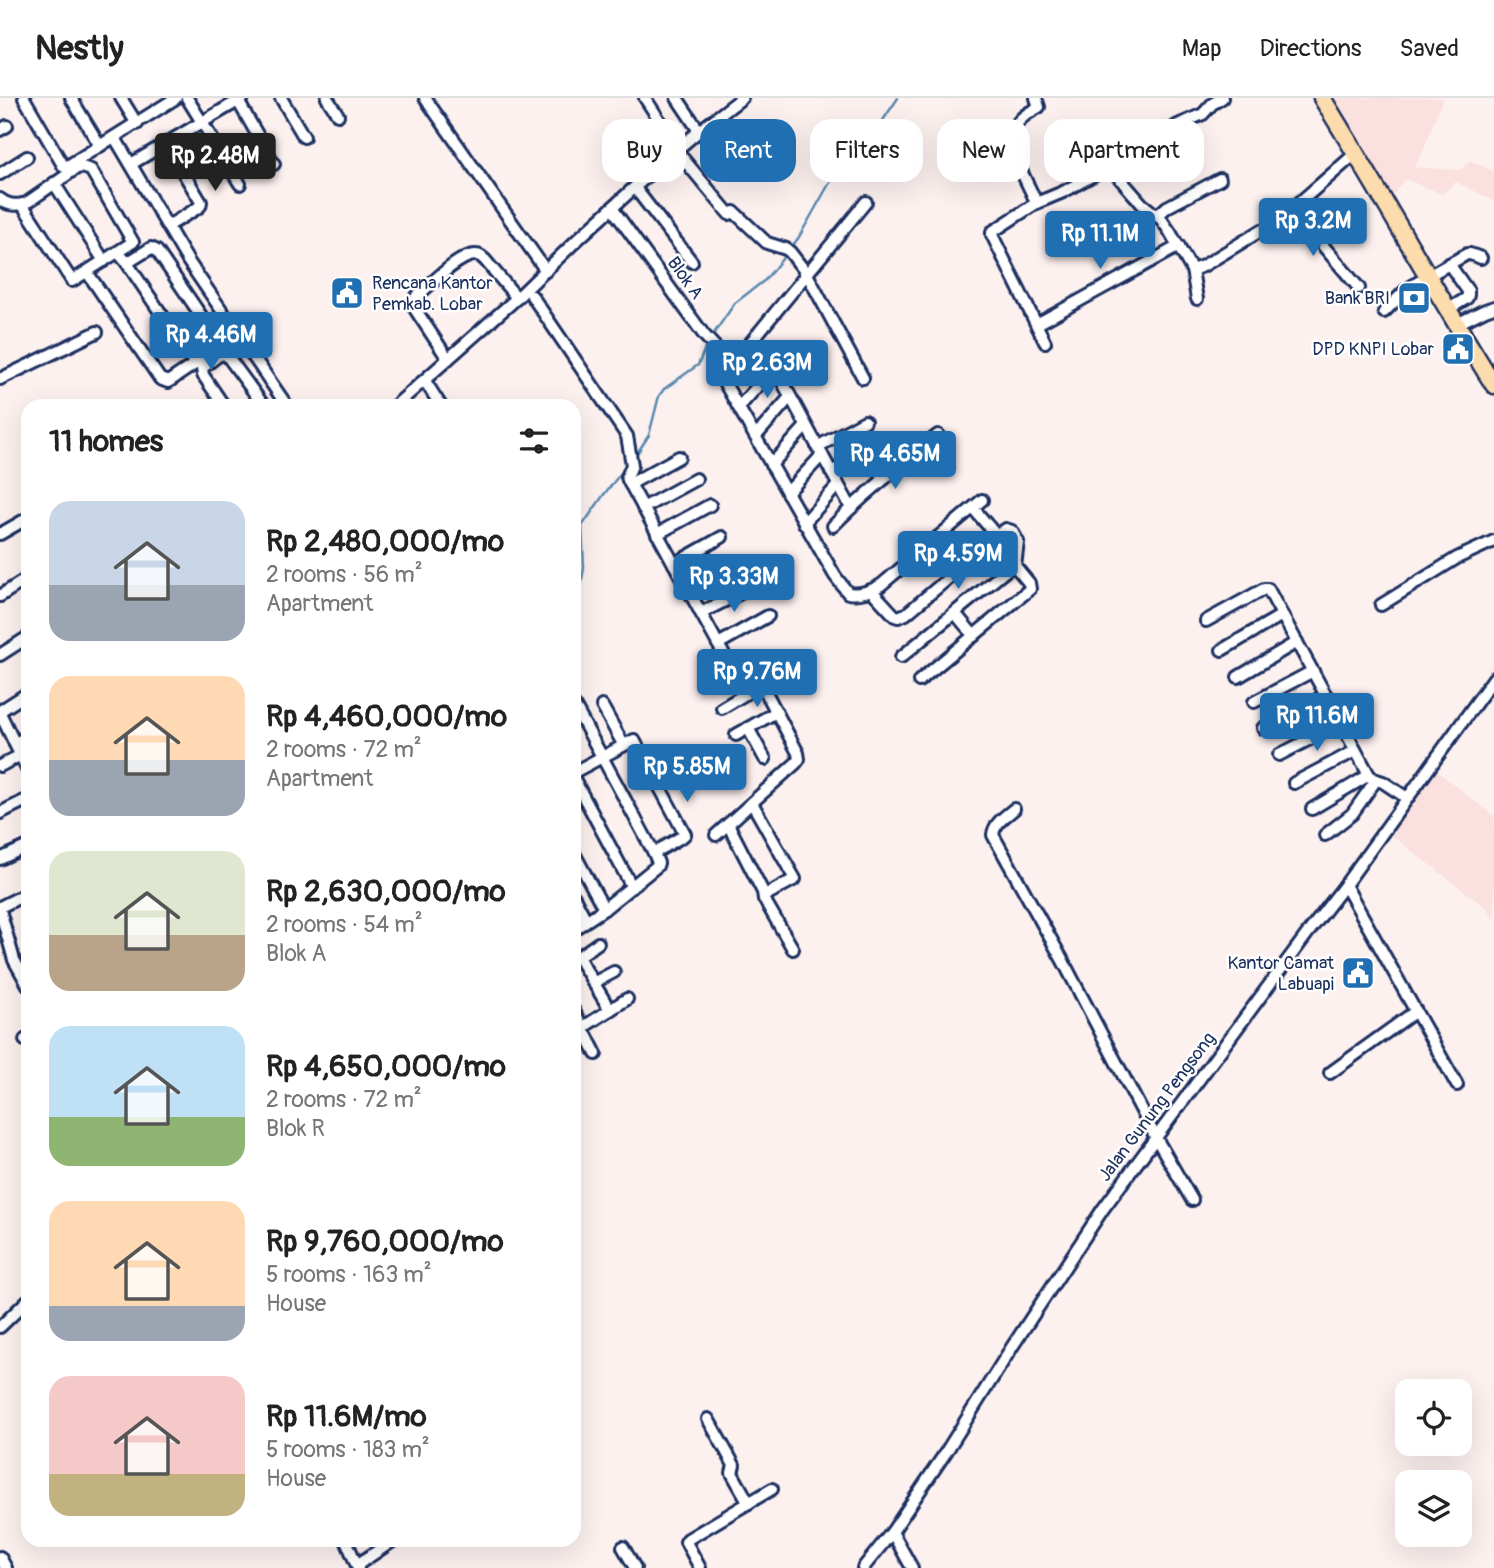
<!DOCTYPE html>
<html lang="en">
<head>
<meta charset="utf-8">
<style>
	body { margin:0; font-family:Pangolin,sans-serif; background:#f2f2f2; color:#222; height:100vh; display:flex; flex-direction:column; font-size:26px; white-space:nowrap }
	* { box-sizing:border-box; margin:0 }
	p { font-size:23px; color:#767676 }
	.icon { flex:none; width:38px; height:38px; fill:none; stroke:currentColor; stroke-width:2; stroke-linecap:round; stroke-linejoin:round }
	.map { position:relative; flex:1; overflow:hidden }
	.side { position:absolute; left:21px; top:301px; width:560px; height:1148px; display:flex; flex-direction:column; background:#fff; border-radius:21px; box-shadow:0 7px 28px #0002 }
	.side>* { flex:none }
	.guide { position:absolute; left:602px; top:21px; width:665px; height:63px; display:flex; gap:14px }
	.controls { position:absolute; left:1395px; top:1281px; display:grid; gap:14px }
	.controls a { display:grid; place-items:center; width:77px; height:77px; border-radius:14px; background:#fff; box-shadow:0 7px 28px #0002; font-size:35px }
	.price { position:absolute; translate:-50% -60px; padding:0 16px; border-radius:7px; background:#1f6fb2; color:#fff; font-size:23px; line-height:46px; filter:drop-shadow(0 2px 4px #0008) }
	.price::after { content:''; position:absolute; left:50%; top:42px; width:21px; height:16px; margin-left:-10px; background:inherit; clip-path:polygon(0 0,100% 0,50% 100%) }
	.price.on { background:#222; color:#fff }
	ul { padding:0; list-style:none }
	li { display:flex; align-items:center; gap:21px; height:175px; padding:0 28px }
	li span { display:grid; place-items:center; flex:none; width:196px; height:140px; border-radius:21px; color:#555 }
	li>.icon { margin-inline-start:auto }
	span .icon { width:84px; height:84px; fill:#fffc; stroke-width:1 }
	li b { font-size:30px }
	h2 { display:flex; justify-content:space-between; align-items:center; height:84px; padding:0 28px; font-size:30px }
	.chip { padding:0 24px; border-radius:21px; background:#fff; box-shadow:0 7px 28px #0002; font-size:24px; line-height:63px }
	.chip.on { background:#1f6fb2; color:#fff }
	header { display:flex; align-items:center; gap:42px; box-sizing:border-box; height:98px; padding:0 35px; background:#fff; border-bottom:2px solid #e0e0e0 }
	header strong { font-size:33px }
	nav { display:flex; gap:38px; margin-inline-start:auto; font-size:24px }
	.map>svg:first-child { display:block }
	.built { fill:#fae0de }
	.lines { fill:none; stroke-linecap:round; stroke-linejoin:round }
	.stream { stroke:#5988ae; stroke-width:2.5 }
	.minor-casing { stroke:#1b2f5e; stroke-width:16 }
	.highway-casing { stroke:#1b2f5e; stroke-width:21 }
	.minor { stroke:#fff; stroke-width:10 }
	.highway { stroke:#fcdcac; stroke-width:16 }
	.labels { text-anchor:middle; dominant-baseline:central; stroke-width:5; stroke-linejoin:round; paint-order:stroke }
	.street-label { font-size:18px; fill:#1b2f5e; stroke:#fff }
	.poi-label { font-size:18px; fill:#1b2f5e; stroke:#fff; text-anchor:end }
</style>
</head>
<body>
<header>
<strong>Nestly</strong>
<nav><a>Map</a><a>Directions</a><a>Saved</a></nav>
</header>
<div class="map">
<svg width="1494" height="1470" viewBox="0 0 1494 1470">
	<rect width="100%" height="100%" fill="#fdf1f0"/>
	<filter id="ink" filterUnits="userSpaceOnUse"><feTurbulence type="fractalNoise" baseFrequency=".0143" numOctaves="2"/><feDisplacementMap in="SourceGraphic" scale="14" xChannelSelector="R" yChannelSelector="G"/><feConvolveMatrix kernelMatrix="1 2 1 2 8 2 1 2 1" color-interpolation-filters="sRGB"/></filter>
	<g filter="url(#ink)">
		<g class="built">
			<path d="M1334,0H1443L1422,56L1414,69L1460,72L1470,62L1494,74V103L1456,84L1442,96L1405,81L1391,100L1333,3Z"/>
			<path d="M1437,673L1494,718V824L1488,811L1388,735Z"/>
		</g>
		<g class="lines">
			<g class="stream">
				<path d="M791,150L799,139L833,79L867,46L898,0"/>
				<path d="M710,241L735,205L765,182L787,155"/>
				<path d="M634,360L649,337L659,298L664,291L698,267L707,246"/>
				<path d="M574,492L581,487L584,470L582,428L605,395L625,370"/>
			</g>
			<defs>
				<g id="minor">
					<path d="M24,0L64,69H66L176,0"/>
					<path d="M71,0L100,48"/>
					<path d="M121,0L137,26"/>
					<path d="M187,0L240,86"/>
					<path d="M281,0L304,39"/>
					<path d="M327,0L338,17"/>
					<path d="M425,0L546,173"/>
					<path d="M645,0L678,51"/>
					<path d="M677,0L699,33"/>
					<path d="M1036,0L1039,9C1032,13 1025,16 1020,22C1000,43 1026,80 1035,102L1039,104L1063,94L1151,45L1178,27L1203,16L1212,6L1222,0"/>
					<path d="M238,3L274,66"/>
					<path d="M0,32L7,28"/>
					<path d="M115,40L188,163L287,308"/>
					<path d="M166,46L201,104L200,108L196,111L168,128"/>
					<path d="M676,52L729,116L734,114L767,145L786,151L790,154L807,176L863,280"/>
					<path d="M131,66L243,0"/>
					<path d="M1109,68L1142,106L1161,121L1170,134L1192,172L1197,201"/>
					<path d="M0,76L27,59"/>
					<path d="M54,85L104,163"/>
					<path d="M635,90L692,164"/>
					<path d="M0,101C8,108 15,107 25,106L77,70L82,69L91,72L133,144L72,183L22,106"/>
					<path d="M866,104L732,267L724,279V284L835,478L848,495C859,497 872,493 881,487L982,402"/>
					<path d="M1038,104L992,134V137L1045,244"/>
					<path d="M612,110L704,237L732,267"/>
					<path d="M1291,110L1359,190"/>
					<path d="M1157,118L1167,109L1220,81"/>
					<path d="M127,165L195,266"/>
					<path d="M1192,172L1203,168L1262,132L1267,133L1356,55"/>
					<path d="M87,174L160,281L168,284L217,251L219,244L157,153L151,150L127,165L118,154"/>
					<path d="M532,198L627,338L632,367L627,379L628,382L730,568"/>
					<path d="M1449,211L1467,200L1468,197V193L1449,166"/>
					<path d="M1384,214L1406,192L1428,178L1467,156H1470L1481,160"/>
					<path d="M1037,226L1179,148"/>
					<path d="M1457,226L1485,212L1494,209"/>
					<path d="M448,261L415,211L416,199C428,189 459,156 476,157C481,157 481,159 485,162L517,200"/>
					<path d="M0,281L97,234"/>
					<path d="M425,283L441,308"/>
					<path d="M782,283L851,410"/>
					<path d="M224,308L203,277L202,270L219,257L226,256L264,308"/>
					<path d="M395,308L517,200L577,142L659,67L699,33L742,0"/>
					<path d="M739,309L771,273"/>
					<path d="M756,338L790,299"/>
					<path d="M817,349L865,323"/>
					<path d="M869,354L884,381"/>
					<path d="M771,367L806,328"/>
					<path d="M831,374L878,349"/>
					<path d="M630,386L679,359"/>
					<path d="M787,395L822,357"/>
					<path d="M643,410L696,381"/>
					<path d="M804,425L838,387"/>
					<path d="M833,428C865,395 902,366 938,337"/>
					<path d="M0,436L28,420"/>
					<path d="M657,436L710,407"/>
					<path d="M674,466L722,439"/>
					<path d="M688,491L737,465"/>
					<path d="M871,492L895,518L898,519L906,516L995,441V436L973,410"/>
					<path d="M0,498L28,480"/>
					<path d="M1381,507L1457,460L1494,443"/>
					<path d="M701,515L752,489"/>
					<path d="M955,515L974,538"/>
					<path d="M1206,523L1264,491H1268L1369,677L1373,681L1383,684L1407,700"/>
					<path d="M718,546L768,518"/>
					<path d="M1222,552L1282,517"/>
					<path d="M0,557L28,539"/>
					<path d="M901,559L1015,465"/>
					<path d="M1238,579L1297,544"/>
					<path d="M712,580C723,573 733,565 747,562L750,564L798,655L799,661L796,665L716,737"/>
					<path d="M919,583L1030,491L1029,485L1015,468L1018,444L1012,433L1006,431L996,438"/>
					<path d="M1254,604L1313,573"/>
					<path d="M574,607L654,755L658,765L657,768L604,811L574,831"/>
					<path d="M602,608L623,646"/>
					<path d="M722,610L762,586"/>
					<path d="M0,613L28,595"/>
					<path d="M0,615L28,673"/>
					<path d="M748,630L765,661"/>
					<path d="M1263,630L1326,597"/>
					<path d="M736,637L776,614"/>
					<path d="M15,646L28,637"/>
					<path d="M1279,657L1341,625"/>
					<path d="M0,668L15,660"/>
					<path d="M574,674L634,642L685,736L683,738L654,755"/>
					<path d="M574,681L632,789"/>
					<path d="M1294,685L1355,653"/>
					<path d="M752,705L795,781L764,798"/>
					<path d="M1014,711C1006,718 994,725 993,737L1062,861L1156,1040L1192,1102"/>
					<path d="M1312,711L1369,677"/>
					<path d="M0,715L28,701"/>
					<path d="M728,726L763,794L764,801L793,851"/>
					<path d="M1325,737L1352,716L1376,682"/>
					<path d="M574,755L604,811"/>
					<path d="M0,761L28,748"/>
					<path d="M1345,787L1457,987"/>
					<path d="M574,799L586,822"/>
					<path d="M0,809L28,795"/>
					<path d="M0,812L14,862L28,887"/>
					<path d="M598,845L578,859L610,912"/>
					<path d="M593,885L614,874"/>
					<path d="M574,913L596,956"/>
					<path d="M574,935L627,901"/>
					<path d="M25,942L28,940"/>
					<path d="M1330,975L1416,913"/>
					<path d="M0,1229L28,1202"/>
					<path d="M708,1321L734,1367L732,1375L749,1405"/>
					<path d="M892,1434L912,1470"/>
					<path d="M346,1442L358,1470"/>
					<path d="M623,1449L635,1470"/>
					<path d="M0,1459L6,1470"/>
					<path d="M357,1467L394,1442"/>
					<path d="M700,1470L686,1444L688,1441L772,1391"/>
					<path d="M863,1470L892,1434L946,1354L1012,1249L1103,1111L1307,836L1345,787L1494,580"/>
				</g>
				<path id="highway" d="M1322,0C1381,95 1434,192 1494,287"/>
			</defs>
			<use href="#minor" class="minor-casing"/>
			<use href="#highway" class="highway-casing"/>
			<use href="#minor" class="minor"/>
			<use href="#highway" class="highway"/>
		</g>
	</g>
	<defs>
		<symbol id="civic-square" viewBox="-11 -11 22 22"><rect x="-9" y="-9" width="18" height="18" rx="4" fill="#1f6fb2" stroke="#fff"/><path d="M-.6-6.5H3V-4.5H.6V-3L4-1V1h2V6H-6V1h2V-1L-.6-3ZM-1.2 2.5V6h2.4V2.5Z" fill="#fff"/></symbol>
		<symbol id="bank-square" viewBox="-11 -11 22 22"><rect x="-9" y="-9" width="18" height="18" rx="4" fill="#1f6fb2" stroke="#fff"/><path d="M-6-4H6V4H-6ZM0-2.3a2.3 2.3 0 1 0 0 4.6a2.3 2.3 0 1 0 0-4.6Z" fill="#fff"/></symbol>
	</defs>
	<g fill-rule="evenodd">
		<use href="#civic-square" x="328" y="176" width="38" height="38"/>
		<use href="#bank-square" x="1395" y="181" width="38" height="38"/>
		<use href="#civic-square" x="1439" y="232" width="38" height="38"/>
		<use href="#civic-square" x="1339" y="856" width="38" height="38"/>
	</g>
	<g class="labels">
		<g class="street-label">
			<text transform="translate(685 180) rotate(54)">Blok A</text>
			<text transform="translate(1157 1009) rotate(-53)">Jalan Gunung Pengsong</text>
		</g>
		<g class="poi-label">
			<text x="372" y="185" text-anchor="start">Rencana Kantor<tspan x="372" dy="21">Pemkab. Lobar</tspan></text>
			<text x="1390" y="200">Bank BRI</text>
			<text x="1434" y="251">DPD KNPI Lobar</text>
			<text x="1334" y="865">Kantor Camat<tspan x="1334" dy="21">Labuapi</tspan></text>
		</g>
	</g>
</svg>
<div class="controls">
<a><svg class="icon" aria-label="locate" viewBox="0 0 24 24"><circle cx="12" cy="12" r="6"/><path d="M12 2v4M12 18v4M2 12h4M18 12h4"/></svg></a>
<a><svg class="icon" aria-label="layers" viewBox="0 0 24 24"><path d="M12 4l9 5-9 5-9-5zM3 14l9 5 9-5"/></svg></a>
</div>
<b class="price on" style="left:215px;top:95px">Rp 2.48M</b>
<b class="price" style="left:1313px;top:160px">Rp 3.2M</b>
<b class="price" style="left:1100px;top:173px">Rp 11.1M</b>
<b class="price" style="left:211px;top:274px">Rp 4.46M</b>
<b class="price" style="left:767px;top:302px">Rp 2.63M</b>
<b class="price" style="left:895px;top:393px">Rp 4.65M</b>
<b class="price" style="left:958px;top:493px">Rp 4.59M</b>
<b class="price" style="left:734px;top:516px">Rp 3.33M</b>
<b class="price" style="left:757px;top:611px">Rp 9.76M</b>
<b class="price" style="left:1317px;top:655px">Rp 11.6M</b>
<b class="price" style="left:687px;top:706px">Rp 5.85M</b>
<div class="guide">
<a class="chip">Buy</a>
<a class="chip on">Rent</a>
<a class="chip">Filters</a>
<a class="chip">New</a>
<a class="chip">Apartment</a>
</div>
<section class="side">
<h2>11 homes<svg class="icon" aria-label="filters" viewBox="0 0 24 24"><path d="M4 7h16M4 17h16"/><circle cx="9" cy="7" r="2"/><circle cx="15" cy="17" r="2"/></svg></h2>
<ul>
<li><span style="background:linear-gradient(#c9d6e8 60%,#9aa5b1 0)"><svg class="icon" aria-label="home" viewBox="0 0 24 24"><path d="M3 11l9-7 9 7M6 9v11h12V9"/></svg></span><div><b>Rp 2,480,000/mo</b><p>2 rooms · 56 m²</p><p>Apartment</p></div></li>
<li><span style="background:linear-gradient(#ffd9b3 60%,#9aa5b1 0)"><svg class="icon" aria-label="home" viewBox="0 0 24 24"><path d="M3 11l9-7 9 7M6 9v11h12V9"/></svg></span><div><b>Rp 4,460,000/mo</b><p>2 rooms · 72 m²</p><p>Apartment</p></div></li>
<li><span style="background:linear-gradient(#dfe7d0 60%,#b9a48a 0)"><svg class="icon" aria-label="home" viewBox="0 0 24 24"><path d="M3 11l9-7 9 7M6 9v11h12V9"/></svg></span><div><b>Rp 2,630,000/mo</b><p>2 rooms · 54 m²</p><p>Blok A</p></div></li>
<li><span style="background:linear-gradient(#bfe0f5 65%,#8fb573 0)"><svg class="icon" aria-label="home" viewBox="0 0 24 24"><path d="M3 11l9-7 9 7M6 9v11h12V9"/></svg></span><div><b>Rp 4,650,000/mo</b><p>2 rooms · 72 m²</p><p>Blok R</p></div></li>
<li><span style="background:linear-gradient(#ffd9b3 75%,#9aa5b1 0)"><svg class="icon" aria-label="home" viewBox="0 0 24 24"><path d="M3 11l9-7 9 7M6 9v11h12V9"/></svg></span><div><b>Rp 9,760,000/mo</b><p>5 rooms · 163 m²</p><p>House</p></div></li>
<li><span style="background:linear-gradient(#f6c9c9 70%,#c2b280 0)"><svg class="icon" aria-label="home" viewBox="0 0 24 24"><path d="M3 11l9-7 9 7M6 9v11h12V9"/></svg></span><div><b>Rp 11.6M/mo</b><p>5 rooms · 183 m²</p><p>House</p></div></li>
</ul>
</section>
</div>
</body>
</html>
